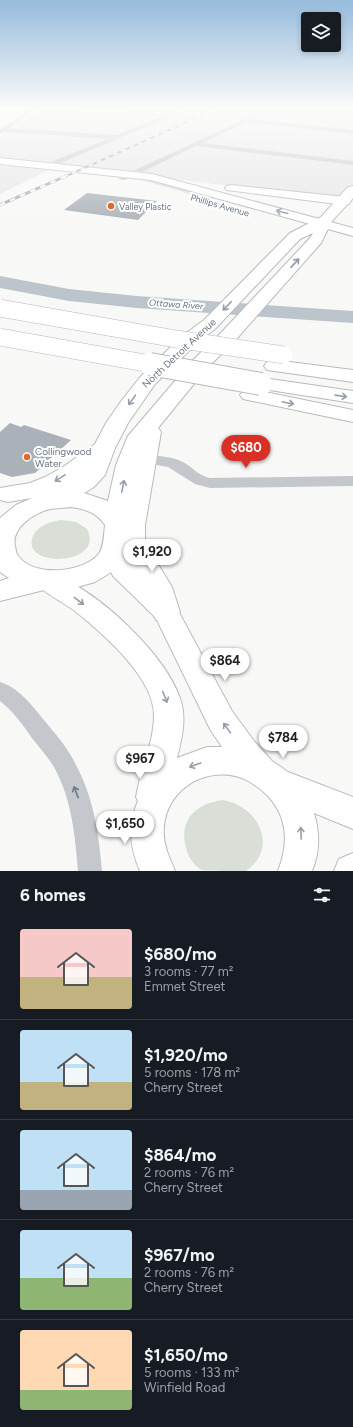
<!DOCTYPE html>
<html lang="en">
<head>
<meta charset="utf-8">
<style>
	body { margin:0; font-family:Figtree,sans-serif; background:#20242c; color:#f1f3f6; height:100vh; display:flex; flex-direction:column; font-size:15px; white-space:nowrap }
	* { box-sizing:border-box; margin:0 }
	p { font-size:13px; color:#9ea1a6 }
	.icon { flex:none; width:22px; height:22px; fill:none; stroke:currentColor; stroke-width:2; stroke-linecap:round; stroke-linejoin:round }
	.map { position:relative; height:871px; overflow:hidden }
	.details { display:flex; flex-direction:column; background:#171b24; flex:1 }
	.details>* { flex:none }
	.controls { position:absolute; left:301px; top:12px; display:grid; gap:8px }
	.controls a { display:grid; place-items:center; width:40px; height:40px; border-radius:4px; background:#171b24; box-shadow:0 2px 6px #0003; font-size:20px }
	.price { position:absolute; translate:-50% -34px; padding:0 9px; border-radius:14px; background:#fff; color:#222; font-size:13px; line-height:26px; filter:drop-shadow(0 1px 2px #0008) }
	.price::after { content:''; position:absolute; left:50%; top:24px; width:12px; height:9px; margin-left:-6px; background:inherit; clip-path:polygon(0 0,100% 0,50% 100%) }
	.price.on { background:#d93025; color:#fff }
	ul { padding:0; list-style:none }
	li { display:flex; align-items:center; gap:12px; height:100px; padding:0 20px }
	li+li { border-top:1px solid #363941 }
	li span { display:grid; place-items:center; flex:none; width:112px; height:80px; border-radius:4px; color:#555 }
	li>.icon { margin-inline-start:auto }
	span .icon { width:48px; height:48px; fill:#fffc; stroke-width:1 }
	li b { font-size:17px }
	h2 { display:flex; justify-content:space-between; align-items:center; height:48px; padding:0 20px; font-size:17px }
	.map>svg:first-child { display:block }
	.built { fill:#e6e7e7 }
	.green { fill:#d9dfd7 }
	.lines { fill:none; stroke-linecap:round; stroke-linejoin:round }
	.river { fill:#bcc5cb; fill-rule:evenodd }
	.building { fill:#abb1b8 }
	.secondary-casing { stroke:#b8bcc2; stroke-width:2 }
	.primary-casing { stroke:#b7bbbf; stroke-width:2 }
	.highway-casing { stroke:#b7babd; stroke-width:2 }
	.street { fill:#c4c7cb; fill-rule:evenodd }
	.secondary { fill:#fff; fill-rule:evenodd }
	.primary { fill:#fff; fill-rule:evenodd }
	.highway { fill:#fff; fill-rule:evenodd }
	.rail-far1-casing { stroke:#a7abb2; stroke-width:2 }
	.rail-casing { stroke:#a7abb2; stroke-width:3 }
	.rail-far1 { stroke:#fff; stroke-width:1.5; stroke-dasharray:4.5; stroke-linecap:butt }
	.rail { stroke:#fff; stroke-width:2; stroke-dasharray:5.5; stroke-linecap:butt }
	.highway-bridge-far1-casing { stroke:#b7babd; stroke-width:18; stroke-linecap:butt }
	.highway-bridge-casing { stroke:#b7babd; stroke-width:24; stroke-linecap:butt }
	.highway-bridge-far1 { stroke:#fff; stroke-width:17 }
	.highway-bridge { stroke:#fff; stroke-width:22 }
	.oneway { stroke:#959eaa }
	.oneway2 { stroke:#6d7989 }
	.poi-dot { fill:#e0692e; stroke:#fff; stroke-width:1.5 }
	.labels { text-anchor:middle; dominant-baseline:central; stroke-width:4; stroke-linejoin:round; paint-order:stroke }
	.far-street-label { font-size:9px; fill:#687586; stroke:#fff }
	.far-poi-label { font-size:9px; fill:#687586; stroke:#fff; text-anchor:start }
	.far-water-label { font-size:9px; font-style:italic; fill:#637781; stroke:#fff }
	.street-label { font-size:10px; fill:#687586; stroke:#fff }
	.poi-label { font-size:10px; fill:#687586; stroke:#fff; text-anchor:start }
</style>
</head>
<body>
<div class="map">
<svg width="353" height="871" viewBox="0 0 353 871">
	<rect width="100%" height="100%" fill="#f8f8f6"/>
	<path class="built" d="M39,110H353V201L59,165L0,194V137Z"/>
	<g class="green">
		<path d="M131,177L147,178L187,189L190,194Z"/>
		<path d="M61,520L76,522L87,529C106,566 19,569 33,536C38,525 50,522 61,520Z"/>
		<path d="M223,800C259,806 279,848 246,871C237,871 208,871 202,870C195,867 189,858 187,851C177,822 195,803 223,800Z"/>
	</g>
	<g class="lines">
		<path class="river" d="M0,276L69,289L137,296L353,311V323L137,308L69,301L0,288Z"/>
	</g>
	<g class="building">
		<path d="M87,193L157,201L138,220L64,210Z"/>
		<path d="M10,423L21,427L24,425L71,440L35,473L12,477L0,473V432Z"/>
	</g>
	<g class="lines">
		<defs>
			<g id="secondary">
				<path d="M0,158L152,174L353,228V236L151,180L0,164Z"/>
				<path d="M231,185L345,197L349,198L351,201L349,204L345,205L227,190L225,188L227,186Z"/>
				<path d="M113,544L121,546L131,564L175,605L232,711L254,741L272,761L288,772L353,797V829L314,813C320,833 320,852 312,871H278C289,843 288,817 267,795C257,785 244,777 230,775C186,770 153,809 167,851C169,858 173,865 175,871H140C130,848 127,825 138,801L136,797L138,787C143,763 154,740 154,715C154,677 102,633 75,611C64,603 39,590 34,581L37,575C40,574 43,572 46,572C52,572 60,577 66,580C106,600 165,655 180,698C187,718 182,738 177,758L207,747H222L210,729L156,618L113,576L101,552L105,546Z"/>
				<path d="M353,853V871H334L339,859Z"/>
			</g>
			<path id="primary" d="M353,186V198L332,221L321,243L232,344L206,369L158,428L161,432L145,525V543L172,587L180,612L176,620L166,623L156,620L152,612L144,587L125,554L115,570L95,582L74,588L61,590H44L0,601V581L9,578L0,572V518L16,505L32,498L8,502L0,500V488L30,483L45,477L63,467L95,444L106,423L122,400L141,376L181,337L204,320L290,233L321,217L348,187ZM313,233L310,238L218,336L192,361L128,436L116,465L108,501L84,493L94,487L105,475L115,448L128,423L155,384L195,345L216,328L300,239ZM71,507C86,509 97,513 105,525C104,534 104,548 98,555C81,573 35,577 19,557C16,554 16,550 15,546C11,528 34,513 50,509C57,508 64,508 71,507Z"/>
			<g id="highway">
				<path d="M274,360L353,370V382L267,370L264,366L267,362Z"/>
				<path d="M270,379L353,391V403L263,389L260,385L263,381Z"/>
				<path d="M250,389L353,410V422L243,399L240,395L243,391Z"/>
			</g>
		</defs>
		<use href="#secondary" class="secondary-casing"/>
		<use href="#primary" class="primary-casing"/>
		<use href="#highway" class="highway-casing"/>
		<g class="street">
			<path d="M28,110H35L10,128L116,135L161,117L78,112L75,110H106L168,114L178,110H186L49,168H46V164L108,139L4,132L0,134V129Z"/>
			<path d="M264,110H271L254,119L353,130V134L247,122L203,143L353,161V165L196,146L125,180H122L118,178Z"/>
			<path d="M145,455C158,456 171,456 183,462C192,467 199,476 210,478L353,476V486L210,488L195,484L168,467L140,462L138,459L140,456Z"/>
			<path d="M0,682C19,688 31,704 43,719C52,730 62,741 70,754C93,793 98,827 102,871H78C75,835 72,800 54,767C48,757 39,747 32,738C22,724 14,712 0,701Z"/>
		</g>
		<use href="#secondary" class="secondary"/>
		<use href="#primary" class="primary"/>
		<use href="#highway" class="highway"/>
		<defs>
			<path id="rail-far1" d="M64,177L214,110"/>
			<path id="rail" d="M0,205L66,176"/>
		</defs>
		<use href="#rail-far1" class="rail-far1-casing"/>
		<use href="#rail" class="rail-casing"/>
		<use href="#rail-far1" class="rail-far1"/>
		<use href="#rail" class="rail"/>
		<defs>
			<g id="highway-bridge-far1">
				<path d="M0,308L176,339L284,355"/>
				<path d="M0,337L156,365"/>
			</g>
			<path id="highway-bridge" d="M150,364L261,384"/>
		</defs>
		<use href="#highway-bridge-far1" class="highway-bridge-far1-casing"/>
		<use href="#highway-bridge" class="highway-bridge-casing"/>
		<use href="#highway-bridge-far1" class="highway-bridge-far1"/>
		<use href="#highway-bridge" class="highway-bridge"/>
	</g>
	<defs><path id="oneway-shaft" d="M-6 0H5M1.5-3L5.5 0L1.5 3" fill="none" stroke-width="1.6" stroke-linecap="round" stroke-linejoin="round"/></defs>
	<g class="oneway">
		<use href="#oneway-shaft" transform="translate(282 212) rotate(-165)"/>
		<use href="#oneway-shaft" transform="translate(295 263) rotate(-47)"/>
		<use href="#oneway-shaft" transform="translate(227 306) rotate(134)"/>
		<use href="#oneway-shaft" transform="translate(341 396) rotate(8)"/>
		<use href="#oneway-shaft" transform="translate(132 400) rotate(125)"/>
		<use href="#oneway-shaft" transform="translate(288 403) rotate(12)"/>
		<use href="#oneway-shaft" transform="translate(60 478) rotate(149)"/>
		<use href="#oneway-shaft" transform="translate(123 486) rotate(-78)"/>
		<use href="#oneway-shaft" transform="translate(79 601) rotate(37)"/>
		<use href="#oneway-shaft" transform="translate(165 697) rotate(68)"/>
		<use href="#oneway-shaft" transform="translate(227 728) rotate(-126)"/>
		<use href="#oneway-shaft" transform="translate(195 765) rotate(160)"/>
		<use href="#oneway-shaft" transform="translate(301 833) rotate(-92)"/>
	</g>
	<use class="oneway2" href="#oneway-shaft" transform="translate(76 792) rotate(-111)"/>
	<linearGradient id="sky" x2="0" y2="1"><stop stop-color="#96bbdc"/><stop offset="0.47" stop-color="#fcfcfb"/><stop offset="1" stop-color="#fcfcfb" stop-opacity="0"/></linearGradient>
	<rect width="353" height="232" fill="url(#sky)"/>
	<g class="poi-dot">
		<circle cx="111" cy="206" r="4"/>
		<circle cx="27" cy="457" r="4"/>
	</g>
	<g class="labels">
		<g class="far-street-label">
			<text transform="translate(220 205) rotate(16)">Phillips Avenue</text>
		</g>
		<g class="far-poi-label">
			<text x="119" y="206">Valley Plastic</text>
		</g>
		<g class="far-water-label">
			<text transform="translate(176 304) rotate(4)">Ottawa River</text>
		</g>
		<g class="street-label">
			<text transform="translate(179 353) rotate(-43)">North Detroit Avenue</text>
		</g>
		<g class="poi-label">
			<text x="35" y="451">Collingwood<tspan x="35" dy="12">Water</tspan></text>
		</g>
	</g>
</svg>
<div class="controls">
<a><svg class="icon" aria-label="layers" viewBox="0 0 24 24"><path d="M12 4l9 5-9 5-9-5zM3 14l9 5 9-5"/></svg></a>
</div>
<b class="price on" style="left:246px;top:469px">$680</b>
<b class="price" style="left:152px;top:573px">$1,920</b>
<b class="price" style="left:225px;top:682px">$864</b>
<b class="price" style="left:283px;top:759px">$784</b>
<b class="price" style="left:140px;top:780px">$967</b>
<b class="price" style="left:125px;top:845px">$1,650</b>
</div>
<section class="details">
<h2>6 homes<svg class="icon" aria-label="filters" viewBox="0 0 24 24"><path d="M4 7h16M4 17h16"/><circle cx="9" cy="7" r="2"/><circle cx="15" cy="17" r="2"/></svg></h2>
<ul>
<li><span style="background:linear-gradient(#f6c9c9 60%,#c2b280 0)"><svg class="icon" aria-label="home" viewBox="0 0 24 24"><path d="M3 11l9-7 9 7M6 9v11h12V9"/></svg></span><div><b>$680/mo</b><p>3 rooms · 77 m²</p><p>Emmet Street</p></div></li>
<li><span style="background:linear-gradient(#bfe0f5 65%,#c2b280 0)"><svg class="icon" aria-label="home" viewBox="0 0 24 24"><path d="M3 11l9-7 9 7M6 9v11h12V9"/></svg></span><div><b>$1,920/mo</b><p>5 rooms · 178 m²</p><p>Cherry Street</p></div></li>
<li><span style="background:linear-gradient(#bfe0f5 75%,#9aa5b1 0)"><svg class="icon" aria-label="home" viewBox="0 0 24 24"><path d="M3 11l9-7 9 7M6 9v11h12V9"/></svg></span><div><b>$864/mo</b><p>2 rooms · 76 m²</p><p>Cherry Street</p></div></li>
<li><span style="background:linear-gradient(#bfe0f5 60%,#8fb573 0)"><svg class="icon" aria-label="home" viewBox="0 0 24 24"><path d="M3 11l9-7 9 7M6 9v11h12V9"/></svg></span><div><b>$967/mo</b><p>2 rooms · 76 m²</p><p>Cherry Street</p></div></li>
<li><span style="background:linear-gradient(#ffd9b3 75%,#8fb573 0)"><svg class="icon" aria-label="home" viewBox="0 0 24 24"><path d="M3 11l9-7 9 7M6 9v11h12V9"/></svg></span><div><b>$1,650/mo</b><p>5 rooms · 133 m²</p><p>Winfield Road</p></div></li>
</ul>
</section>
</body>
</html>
